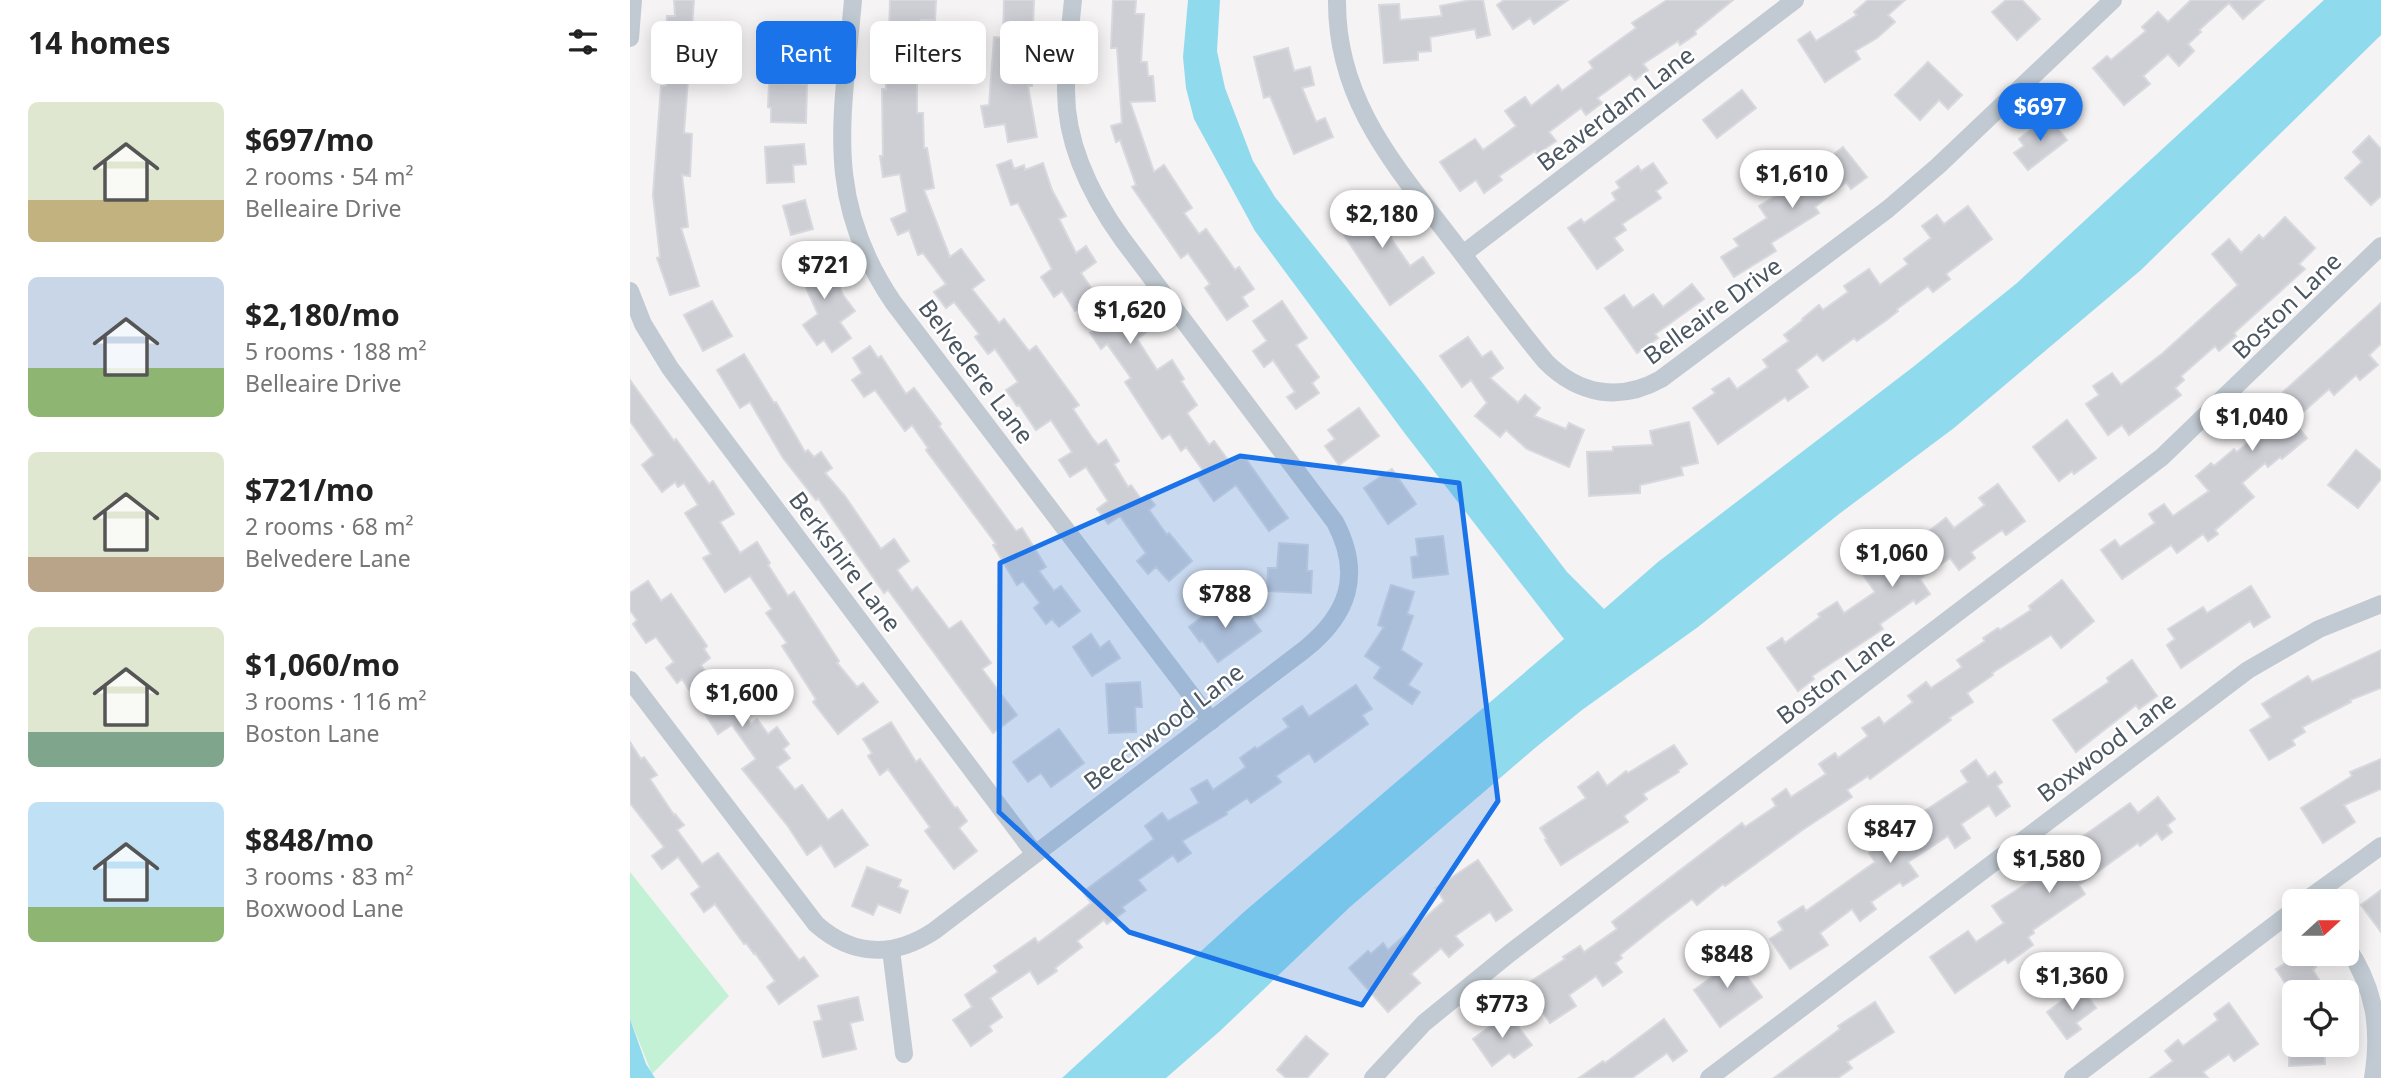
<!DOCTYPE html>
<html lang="en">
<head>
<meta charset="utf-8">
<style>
	body { margin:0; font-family:"Noto Sans",sans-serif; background:#f6f6f6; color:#222; height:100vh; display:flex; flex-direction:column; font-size:26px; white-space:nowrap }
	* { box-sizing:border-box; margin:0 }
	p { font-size:23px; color:#767676 }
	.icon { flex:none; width:38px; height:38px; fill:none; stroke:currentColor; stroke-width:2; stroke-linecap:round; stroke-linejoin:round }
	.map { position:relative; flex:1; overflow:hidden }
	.details { display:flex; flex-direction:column; background:#fff; width:630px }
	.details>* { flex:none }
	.guide { position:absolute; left:21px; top:21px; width:665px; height:63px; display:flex; gap:14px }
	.needle { width:46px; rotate:69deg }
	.controls { position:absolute; left:1652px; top:889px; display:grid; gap:14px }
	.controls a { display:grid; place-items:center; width:77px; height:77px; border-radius:10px; background:#fff; box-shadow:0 4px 18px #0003; font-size:35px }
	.price { position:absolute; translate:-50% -60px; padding:0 16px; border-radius:24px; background:#fff; color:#222; font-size:23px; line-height:46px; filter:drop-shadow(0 2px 4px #0008) }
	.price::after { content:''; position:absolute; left:50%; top:42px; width:21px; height:16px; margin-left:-10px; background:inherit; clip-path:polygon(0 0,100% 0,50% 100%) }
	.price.current { background:#1a73e8; color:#fff }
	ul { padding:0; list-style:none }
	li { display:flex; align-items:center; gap:21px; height:175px; padding:0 28px }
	li span { display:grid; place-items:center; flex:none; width:196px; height:140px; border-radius:10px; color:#555 }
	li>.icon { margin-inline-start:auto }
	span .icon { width:84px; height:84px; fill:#fffc; stroke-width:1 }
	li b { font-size:30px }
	h2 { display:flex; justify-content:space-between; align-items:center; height:84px; padding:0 28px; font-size:30px }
	.tag { padding:0 24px; border-radius:10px; background:#fff; box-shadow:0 4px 18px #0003; font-size:24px; line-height:63px }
	.tag.current { background:#1a73e8; color:#fff }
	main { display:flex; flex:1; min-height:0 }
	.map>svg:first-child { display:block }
	.green { fill:#c3f1d5 }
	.water { fill:#90daee }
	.building { fill:#cdcfd5; stroke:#d7d9de; stroke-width:2 }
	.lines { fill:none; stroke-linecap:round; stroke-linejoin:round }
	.street { stroke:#c1cad2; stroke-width:18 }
	.marked { fill:#1a73e8; fill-opacity:0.2; stroke:#1a73e8; stroke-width:5; stroke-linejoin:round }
	.labels { text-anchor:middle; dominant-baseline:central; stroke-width:5; stroke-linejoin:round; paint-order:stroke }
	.street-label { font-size:24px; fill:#4a5661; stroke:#fff }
</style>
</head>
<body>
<main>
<section class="details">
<h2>14 homes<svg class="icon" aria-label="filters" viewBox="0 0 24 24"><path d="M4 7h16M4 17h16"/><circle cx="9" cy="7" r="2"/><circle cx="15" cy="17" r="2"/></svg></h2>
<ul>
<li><span style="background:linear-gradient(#dfe7d0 70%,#c2b280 0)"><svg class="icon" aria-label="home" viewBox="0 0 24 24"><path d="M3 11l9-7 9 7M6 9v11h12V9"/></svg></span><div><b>$697/mo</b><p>2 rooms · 54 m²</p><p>Belleaire Drive</p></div></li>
<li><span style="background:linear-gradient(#c9d6e8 65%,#8fb573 0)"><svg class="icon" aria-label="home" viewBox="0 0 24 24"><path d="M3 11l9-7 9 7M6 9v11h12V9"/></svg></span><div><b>$2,180/mo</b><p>5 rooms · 188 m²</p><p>Belleaire Drive</p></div></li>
<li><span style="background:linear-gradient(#dfe7d0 75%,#b9a48a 0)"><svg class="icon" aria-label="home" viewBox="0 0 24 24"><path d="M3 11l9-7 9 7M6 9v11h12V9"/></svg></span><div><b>$721/mo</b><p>2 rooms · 68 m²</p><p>Belvedere Lane</p></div></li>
<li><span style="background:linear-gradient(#dfe7d0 75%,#7fa58c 0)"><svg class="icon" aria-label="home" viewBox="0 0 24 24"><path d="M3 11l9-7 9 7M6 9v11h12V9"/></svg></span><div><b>$1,060/mo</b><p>3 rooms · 116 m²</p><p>Boston Lane</p></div></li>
<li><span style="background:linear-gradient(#bfe0f5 75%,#8fb573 0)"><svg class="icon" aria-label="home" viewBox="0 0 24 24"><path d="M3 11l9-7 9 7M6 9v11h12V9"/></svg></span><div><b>$848/mo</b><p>3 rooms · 83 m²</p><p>Boxwood Lane</p></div></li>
</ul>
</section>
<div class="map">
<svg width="1751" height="1078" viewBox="0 0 1751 1078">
	<rect width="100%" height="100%" fill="#f5f3f3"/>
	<path class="green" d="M0,872L99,996L22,1074L0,1019Z"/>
	<g class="water">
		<path d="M558,0H590L587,51L595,88L623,161L645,197L791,381L937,572L974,609L1028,562L1283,367L1387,283L1694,0H1751V35L1511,270L1324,428L1209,514L1068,627L952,710L905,748L720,907L590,1031L536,1078H432L615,911L934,639L776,435L625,231L564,119L556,88L553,57Z"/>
		<path d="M0,1019L16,1064L25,1078H0Z"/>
	</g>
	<g class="building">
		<path d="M44,0H64L54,133L62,134L60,176L52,175L58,227L51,228L69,286L40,295L27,258L30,257L23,195L31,86H36L38,74L39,46H35L37,16H45Z"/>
		<path d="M260,0H306L305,20H291L292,54H302L303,73H287V113H293L294,148H297L304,188L294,190L320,257L331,249L354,280L342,289L369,323L374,319L399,351L406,346L449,405L443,409L463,439L468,445L476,440L489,461L484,464L498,487L501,485L511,499L517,495L525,505L519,510L537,535L539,533L562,561L539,581L526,567L518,574L507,561L516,553L490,516L478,524L467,509L478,501L456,467L440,477L429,460L442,452L421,420L406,430L389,405L387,406L376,390L388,382L365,349L358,354L345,337L349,334L324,302L316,308L304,292L316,284L293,253L288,255L279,230L268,235L261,219L277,212L270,174L253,177L250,156H253L252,89H256L255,36L259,35Z"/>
		<path d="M374,0H404L403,28L398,27L396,64H403L402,86H398L407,137L378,142L375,124L355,127L351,106L359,105L364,37L373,38Z"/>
		<path d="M483,0H506L505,14H514L511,62H517L518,76H523L525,101L500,102L524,172L534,165L562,208L554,213L569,234L576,229L605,270L609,267L624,289L612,297L618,306L597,320L575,288L580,284L558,253L551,258L502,187L506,185L490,140L486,142L481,126L492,123L487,48H481Z"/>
		<path d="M841,0H853L860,35L847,38L845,29L800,37L801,51L788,52V60L754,63L749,5L769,4L770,20L812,16L810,6Z"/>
		<path d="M874,0H938L904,24L900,18L883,29L867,5Z"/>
		<path d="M1037,0H1103L1065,31L1066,34L1050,45L1048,41L1013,64L1018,70L1005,80L1000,74L967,98L972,103L956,115L951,108L919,132L926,141L907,154L905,151L869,176L872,180L854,193L846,180L830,191L810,162L845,139L853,150L886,126L875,111L895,97L901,106L928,85L932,91L963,68L959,62L1006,28L1002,23Z"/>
		<path d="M1238,0H1275L1258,15L1265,22L1247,38L1225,51L1230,59L1195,82L1168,40L1180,32L1186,41L1227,15L1224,12Z"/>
		<path d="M1376,0H1392L1410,19L1387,40L1362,12Z"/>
		<path d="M1561,0H1634L1613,19L1599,3L1569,30L1571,32L1558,44L1564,51L1549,66L1538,54L1513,76L1520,84L1494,105L1463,68L1477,56L1481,60L1516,31L1512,27L1528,12L1538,22Z"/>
		<path d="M658,48L664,71L680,67L684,85L672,88L686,122L695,118L703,137L664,154L640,96L634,98L624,57Z"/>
		<path d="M1298,62L1332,95L1318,109L1309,100L1290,120L1265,95Z"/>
		<path d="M139,83L177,84L176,123L141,122V108L138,107Z"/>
		<path d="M1112,90L1126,108L1087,138L1073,120Z"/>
		<path d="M1418,116L1437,140L1398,170L1384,153L1394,146L1389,139Z"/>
		<path d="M1739,136L1751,149V196L1741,205L1715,178L1732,162L1723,152Z"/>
		<path d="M174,144L176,164L163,165L164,182L137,183L135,147Z"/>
		<path d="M1213,147L1237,177L1221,189L1216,182L1185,207L1189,213L1141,243L1146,251L1104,277L1091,257L1109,246L1104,239L1137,218L1129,206L1169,182Z"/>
		<path d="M381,160L384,169L394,165L395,170L413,163L422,190L436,216L429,219L446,253L456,246L466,262L451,273L473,305L476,303L482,311L485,309L494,323L507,315L518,331L507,339L527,370L542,360L554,379L551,381L567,405L557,413L579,445L584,441L601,464L613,455L658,518L639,531L606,485L584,501L567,477L574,472L556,447L551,451L540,434L532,439L495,382L501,378L477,344L471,349L460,333L466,330L450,307L445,311L432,291L424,297L411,277L422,269L388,203L381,205L367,165Z"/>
		<path d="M1023,163L1037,183L1026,191L1031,198L992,224L996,230L984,238L993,250L967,269L938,228L951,219L954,223L986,200L982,193L990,188L986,182L1008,166L1011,171Z"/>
		<path d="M737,193L753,216L759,212L770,230L760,237L780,266L793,257L804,273L760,305L714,235L720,231L708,213Z"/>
		<path d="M175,200L183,229L161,235L153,206Z"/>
		<path d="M1338,206L1362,239L1316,274L1320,279L1303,292L1298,286L1267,309L1268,311L1258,319L1227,341L1224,338L1193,361L1187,354L1166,370L1178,387L1158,401L1155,397L1088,444L1063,408L1085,393L1082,389L1099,378L1107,389L1138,367L1133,360L1159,341L1154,335L1173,320L1172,319L1189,305L1193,310L1218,292L1214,286L1239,269L1250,285L1278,264L1274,259L1301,238L1292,226L1307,215L1314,224Z"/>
		<path d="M1655,217L1685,248L1669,264L1675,269L1604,333L1606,336L1589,351L1585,346L1551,376L1554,380L1545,388L1551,395L1499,435L1492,425L1478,435L1456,404L1469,395L1463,386L1482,373L1491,385L1533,353L1608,285L1582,254L1599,239L1611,253L1629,235L1633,239Z"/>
		<path d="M186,248L197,272L202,269L213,295L225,311L210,322L221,338L202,352L194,340L187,345L173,325L188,314L163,259Z"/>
		<path d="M1062,284L1074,299L1025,334L1028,338L1007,353L975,308L994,295L1003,308L1023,294L1033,307Z"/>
		<path d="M82,301L102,336L73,351L54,315Z"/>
		<path d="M652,301L677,338L666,345L689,377L682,383L689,393L666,409L657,397L665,392L643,360L634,367L623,351L637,341L623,321Z"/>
		<path d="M1751,303V344L1739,355L1748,365L1730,380L1726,375L1704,395L1699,389L1663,421L1677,438L1652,459L1650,457L1638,467L1635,463L1612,483L1624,497L1585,530L1588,534L1578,541L1573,534L1547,553L1541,545L1492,579L1471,550L1485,540L1490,547L1525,523L1519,514L1534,504L1543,516L1579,491L1566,476L1581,463L1584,466L1604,449L1607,452L1639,424L1631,414L1655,394L1653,392Z"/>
		<path d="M838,337L852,357L861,351L873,368L860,378L888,403L895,395L910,408L904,416L936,429L939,423L954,430L939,467L897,449L876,430L870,437L845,416L857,403L841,380L832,387L810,356Z"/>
		<path d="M240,346L248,358L251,356L276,394L284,388L311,424L309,426L386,531L392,528L416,567L409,571L424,591L431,586L450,611L429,627L422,619L416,624L404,608L410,603L393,581L387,585L363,545L366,544L296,450L298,448L282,425L275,431L245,390L234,397L222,380L232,373L223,358Z"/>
		<path d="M114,354L144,403L146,402L175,452L178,450L184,457L191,452L202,468L195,473L215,496L251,549L264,539L279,561L267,570L282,591L287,587L319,629L331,621L361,663L352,669L387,715L363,733L258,590L254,593L188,498L186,500L153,458L120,402L110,408L87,370Z"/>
		<path d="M0,380L44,441L46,439L79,484L83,481L104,514L90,522L110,553L127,542L140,563L138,565L158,596L164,592L209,661L207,663L227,687L233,683L248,702L208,734L183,702L186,699L152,646L157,643L136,613L142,609L120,576L95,592L73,558L81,554L55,513L68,505L54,483L48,487L45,482L32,492L12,465L24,455L0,421Z"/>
		<path d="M729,408L749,436L709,465L695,446L705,439L698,430Z"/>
		<path d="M1437,420L1466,458L1444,474L1442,471L1429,481L1403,447Z"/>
		<path d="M1059,422L1068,463L1051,467L1053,475L1010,485V493L959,496L957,452L983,451V447L1023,445L1020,431Z"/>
		<path d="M1726,450L1751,471V479L1728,508L1698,485Z"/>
		<path d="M762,469L786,504L758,524L734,488Z"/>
		<path d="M1368,484L1395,521L1376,535L1372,530L1341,552L1345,558L1329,570L1320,558L1290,579L1300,594L1286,604L1284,600L1250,624L1253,629L1182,676L1184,679L1168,691L1137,648L1152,638L1155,643L1190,617L1188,614L1207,602L1214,613L1245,592L1232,573L1268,547L1274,557L1295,542L1291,537L1316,518L1324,528L1355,505L1349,498Z"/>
		<path d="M813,536L818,574L783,578L781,557L788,556L786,539Z"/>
		<path d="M649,543L678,545L677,571H682L681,593L637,591L638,568H647Z"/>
		<path d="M1432,580L1464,621L1431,648L1421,635L1362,673L1363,675L1337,693L1343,702L1319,718L1321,720L1240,779L1238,776L1217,790L1222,797L1171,831L1095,886L1093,884L1067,905L1062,899L1034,920L990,955L992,958L985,963L992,972L973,986L966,976L939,995L946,1006L920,1023L895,985L935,959L933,957L950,946L954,952L987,929L982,922L1112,823L1115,827L1146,806L1142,799L1156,789L1161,797L1196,774L1189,764L1205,753L1208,758L1238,736L1232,728L1249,717L1254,724L1283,702L1278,696L1296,682L1301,688L1332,667L1327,660L1355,641L1353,638L1368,628L1370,630L1401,610L1399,606Z"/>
		<path d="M18,581L31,601L41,594L77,646L74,649L80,658L71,665L93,698L100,694L121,724L127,719L138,734L147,727L159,744L153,749L160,758L147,767L165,790L172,785L198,820L212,810L238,845L205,867L191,845L177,855L157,825L112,769L126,759L102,725L88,734L52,679L47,683L36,668L44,662L26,637L16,643L3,624L7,620L0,610V593Z"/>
		<path d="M761,585L784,592L777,614L783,616L771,650L792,664L778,685L790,692L782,704L744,678L751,667L735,656L754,627L748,625Z"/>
		<path d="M1621,586L1640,617L1624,627L1620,621L1551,668L1537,645L1545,639L1538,629L1573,607L1577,613Z"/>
		<path d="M589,604L597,614L611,604L631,631L588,662L572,640L570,642L559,627Z"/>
		<path d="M461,634L470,648L479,641L490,658L462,676L443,647Z"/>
		<path d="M1751,650V688L1720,700L1721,702L1672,727L1675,732L1662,740L1665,745L1639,760L1620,730L1641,717L1632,704L1678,676L1682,682Z"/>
		<path d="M1502,660L1527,696L1509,709L1506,705L1446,752L1423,720L1479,682L1477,678Z"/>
		<path d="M510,682L512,707H505L506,732L479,733L476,684Z"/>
		<path d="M726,685L742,709L732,715L738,724L685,762L679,753L646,776L651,782L621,803L617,798L596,812L597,814L552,841L561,853L548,862L543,855L508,880L516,890L492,907L495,911L477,924L474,920L447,941L452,947L425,968L427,971L408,984L400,971L360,998L372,1017L359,1026L362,1031L341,1046L323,1020L342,1007L335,995L368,972L364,966L405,938L408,943L461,903L453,892L524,839L515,826L532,813L538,821L569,803L561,789L577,780L583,790L616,767L610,758L625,747L627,749L659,727L653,719L672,706L679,717Z"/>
		<path d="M261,722L286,762L290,759L325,808L327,807L337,821L329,828L347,851L324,869L295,831L300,827L258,769L250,775L238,756L242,753L233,739Z"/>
		<path d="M429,729L454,763L421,787L411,773L398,782L383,762Z"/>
		<path d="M0,742L11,759L14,757L27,775L20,779L44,815L45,814L54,825L47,830L72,864L88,853L169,960L174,957L188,976L149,1004L137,987L145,981L125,953L124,954L116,943L114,944L85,904L74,912L61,894L70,887L48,857L32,869L22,856L34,847L0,803Z"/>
		<path d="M1044,745L1057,764L1048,770L1049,772L1013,794L1017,799L994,816L998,822L931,865L915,840L917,839L910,828L956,798L948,787L968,772L977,786L996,771L998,773Z"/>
		<path d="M1751,759V789L1714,805L1725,822L1693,843L1671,808L1722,776L1720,772Z"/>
		<path d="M1346,760L1358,777L1365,772L1372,782L1367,786L1380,806L1366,816L1359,805L1331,824L1340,838L1325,848L1318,836L1278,862L1288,876L1273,886L1270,882L1241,902L1246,909L1230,921L1222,909L1190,933L1198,945L1160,969L1140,939L1153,930L1148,922L1173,906L1176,911L1245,862L1239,853L1252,844L1259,853L1283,836L1275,824L1338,782L1331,771Z"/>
		<path d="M1528,797L1545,819L1537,825L1542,832L1532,840L1527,833L1510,846L1508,843L1449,885L1455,894L1403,930L1404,933L1398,937L1403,945L1378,963L1375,959L1325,993L1300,957L1338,931L1346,942L1374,923L1362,906L1407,877L1410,882L1450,855L1442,844L1500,803L1508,813Z"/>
		<path d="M848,860L882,910L866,921L860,912L825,936L833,945L819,957L811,948L781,974L790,983L758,1012L719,968L738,951L741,954L753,943L758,950L814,901L806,888Z"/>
		<path d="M237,867L271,880L268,887L278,891L270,913L248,904L243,915L222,906Z"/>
		<path d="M1751,890V932L1731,905Z"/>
		<path d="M1096,948L1132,997L1090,1027L1064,990L1092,970L1083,958Z"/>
		<path d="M1670,954H1677L1686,967L1683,970L1692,985L1682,992H1661L1646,969Z"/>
		<path d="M1451,987L1466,1008L1446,1023L1451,1029L1437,1039L1417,1012Z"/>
		<path d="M228,997L233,1020L220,1023L226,1049L193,1057L184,1022L192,1020L188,1006Z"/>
		<path d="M1245,1002L1264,1032L1217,1062L1222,1068L1208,1078H1144L1210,1029L1208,1026Z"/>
		<path d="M1599,1003L1628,1044L1604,1061L1599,1054L1573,1072L1578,1078H1520L1543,1061L1535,1051L1548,1040L1553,1046L1588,1020L1584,1014Z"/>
		<path d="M875,1010L902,1045L884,1058L879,1053L862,1066L843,1039L866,1022L864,1018Z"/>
		<path d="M1034,1019L1057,1051L1043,1061L1037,1053L1002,1078H949L973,1061L975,1063Z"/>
		<path d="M676,1036L698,1054L677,1078H656L647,1070Z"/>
		<path d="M1659,1045H1694L1695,1064L1659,1066Z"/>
	</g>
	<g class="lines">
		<g class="street">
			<path d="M223,0C213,117 192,197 263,302L581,721"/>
			<path d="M707,0C706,102 767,168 825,244C855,283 884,324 916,362C949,395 990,402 1031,379L1258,209L1308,166L1483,0"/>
			<path d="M0,38L3,0"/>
			<path d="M833,254L1165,0"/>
			<path d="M0,291L13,324L40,368L405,854"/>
			<path d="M0,680L186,924C222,956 263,958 304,931L674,650C718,615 733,575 705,522L493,240C462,197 436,146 436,91C436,61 440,30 443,0"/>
			<path d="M1675,901L1751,846"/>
			<path d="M1717,947C1745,989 1751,1028 1743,1078"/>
			<path d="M261,950L274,1054"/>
			<path d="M743,1078L794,1023L880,953L1532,457L1751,246"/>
			<path d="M1079,1078L1618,670L1689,629L1751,604"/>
			<path d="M1443,1078L1664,910"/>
		</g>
	</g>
	<path class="marked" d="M610,456L829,483L868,801L732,1005L499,932L369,812L370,563Z"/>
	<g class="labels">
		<g class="street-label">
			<text transform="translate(985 108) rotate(-37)">Beaverdam Lane</text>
			<text transform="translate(1656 305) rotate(-44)">Boston Lane</text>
			<text transform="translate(1082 310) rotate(-36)">Belleaire Drive</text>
			<text transform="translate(347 371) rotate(53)">Belvedere Lane</text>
			<text transform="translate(216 561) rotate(53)">Berkshire Lane</text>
			<text transform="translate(1205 676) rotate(-37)">Boston Lane</text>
			<text transform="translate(533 726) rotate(-37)">Beechwood Lane</text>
			<text transform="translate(1476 746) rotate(-37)">Boxwood Lane</text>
		</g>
	</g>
</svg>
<div class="controls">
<a><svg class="needle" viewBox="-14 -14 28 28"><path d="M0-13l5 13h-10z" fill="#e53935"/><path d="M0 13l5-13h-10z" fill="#767676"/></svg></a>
<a><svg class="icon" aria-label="locate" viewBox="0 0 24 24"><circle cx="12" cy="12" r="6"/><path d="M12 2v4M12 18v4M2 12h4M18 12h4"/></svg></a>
</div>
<b class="price current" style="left:1410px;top:143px">$697</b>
<b class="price" style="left:1162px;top:210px">$1,610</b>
<b class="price" style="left:752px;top:250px">$2,180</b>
<b class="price" style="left:194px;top:301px">$721</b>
<b class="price" style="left:500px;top:346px">$1,620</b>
<b class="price" style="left:1622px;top:453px">$1,040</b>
<b class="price" style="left:1262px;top:589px">$1,060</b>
<b class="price" style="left:595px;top:630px">$788</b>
<b class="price" style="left:112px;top:729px">$1,600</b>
<b class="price" style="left:1260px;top:865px">$847</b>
<b class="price" style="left:1419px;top:895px">$1,580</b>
<b class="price" style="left:1097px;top:990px">$848</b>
<b class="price" style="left:1442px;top:1012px">$1,360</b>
<b class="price" style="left:872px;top:1040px">$773</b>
<div class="guide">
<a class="tag">Buy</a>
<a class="tag current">Rent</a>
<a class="tag">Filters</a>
<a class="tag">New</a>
</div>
</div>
</main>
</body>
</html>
